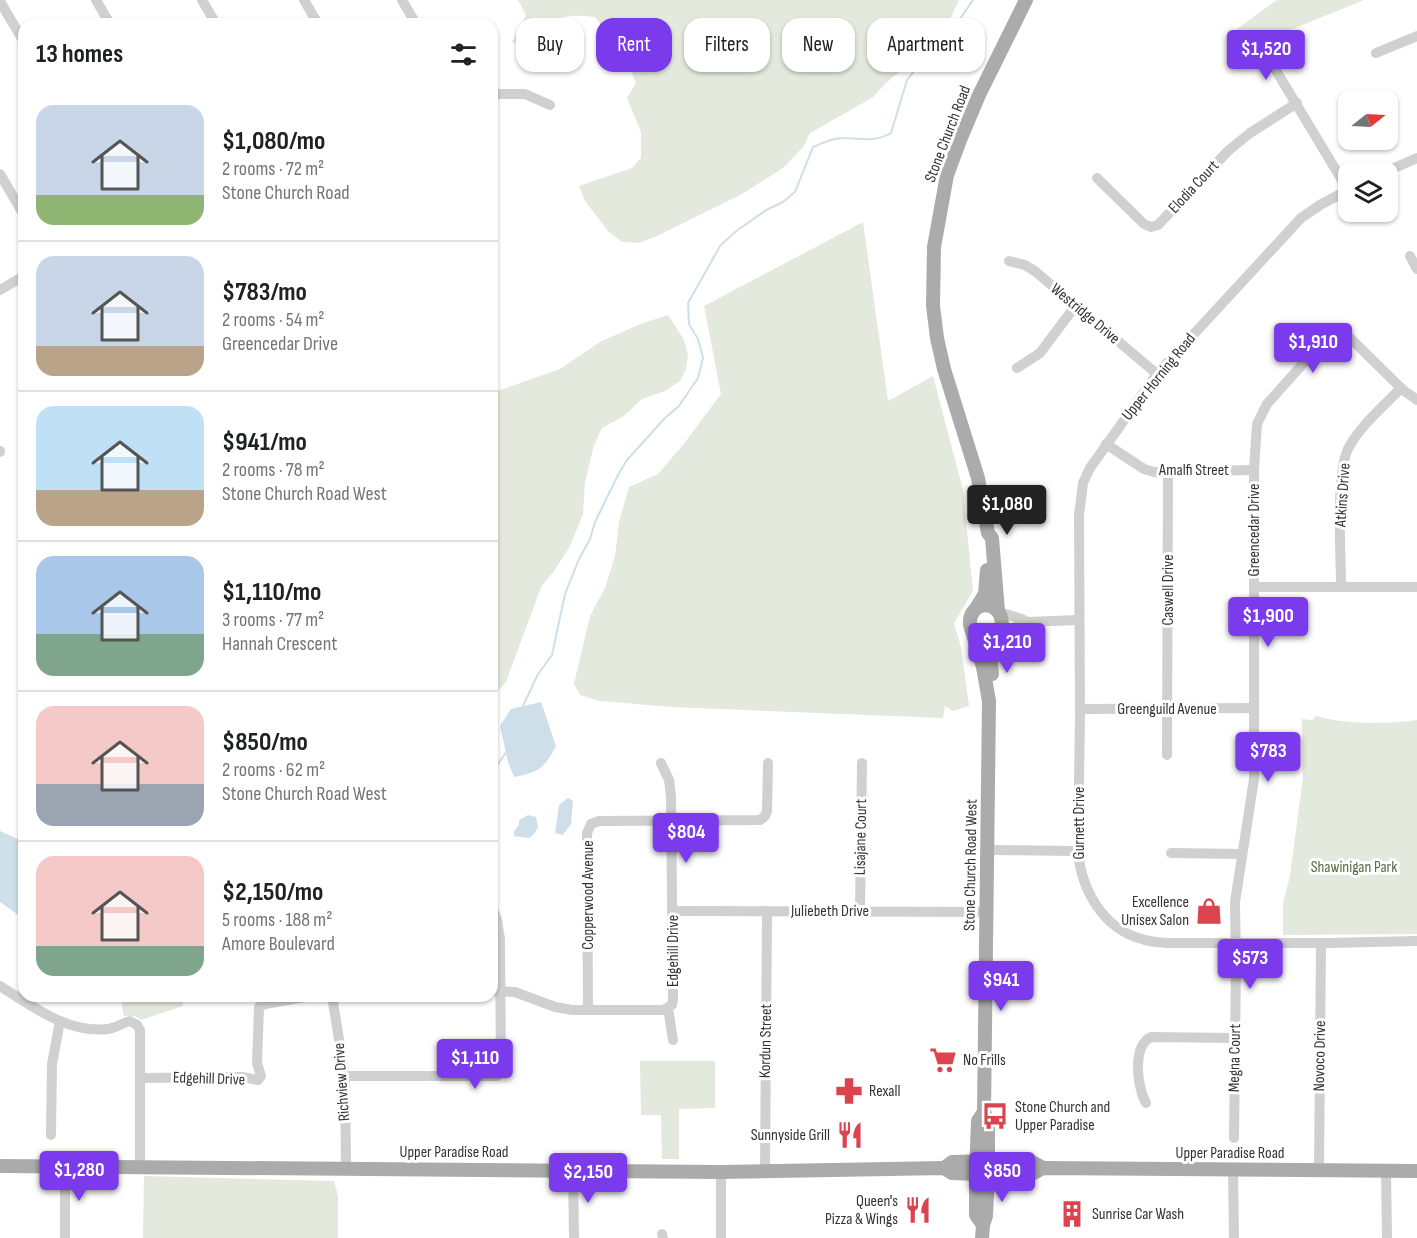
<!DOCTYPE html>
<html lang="en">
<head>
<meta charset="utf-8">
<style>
	body { margin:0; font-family:"Sofia Sans Condensed",sans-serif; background:#f6f6f6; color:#202124; height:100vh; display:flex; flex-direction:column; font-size:22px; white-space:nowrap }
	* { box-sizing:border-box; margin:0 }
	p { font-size:20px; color:#757577 }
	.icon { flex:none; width:33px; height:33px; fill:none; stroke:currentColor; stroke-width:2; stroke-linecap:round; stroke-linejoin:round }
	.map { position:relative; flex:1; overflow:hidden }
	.side { position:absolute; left:18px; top:18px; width:480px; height:984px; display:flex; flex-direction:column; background:#fff; border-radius:18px; box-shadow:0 2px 4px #0004 }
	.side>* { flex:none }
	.guide { position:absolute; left:516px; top:18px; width:570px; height:54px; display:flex; gap:12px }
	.needle { width:39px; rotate:72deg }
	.tools { position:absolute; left:1338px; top:90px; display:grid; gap:12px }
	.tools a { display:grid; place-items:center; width:60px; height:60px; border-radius:12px; background:#fff; box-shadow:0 2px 4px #0004; font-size:30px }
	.price { position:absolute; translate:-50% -51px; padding:0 14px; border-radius:6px; background:#7c3aed; color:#fff; font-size:20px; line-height:39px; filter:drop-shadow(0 2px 3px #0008) }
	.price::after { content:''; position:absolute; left:50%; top:36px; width:18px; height:14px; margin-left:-9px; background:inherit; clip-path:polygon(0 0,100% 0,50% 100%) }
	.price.on { background:#222; color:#fff }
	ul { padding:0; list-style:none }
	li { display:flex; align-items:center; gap:18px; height:150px; padding:0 18px }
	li+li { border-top:2px solid #e0e0e0 }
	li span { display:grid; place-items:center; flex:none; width:168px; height:120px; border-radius:18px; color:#555 }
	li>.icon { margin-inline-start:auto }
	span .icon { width:72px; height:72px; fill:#fffc; stroke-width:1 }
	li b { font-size:26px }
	h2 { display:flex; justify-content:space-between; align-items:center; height:72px; padding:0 18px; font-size:26px }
	.tag { padding:0 21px; border-radius:18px; background:#fff; box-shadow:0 2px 4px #0004; font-size:21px; line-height:54px }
	.tag.on { background:#7c3aed; color:#fff }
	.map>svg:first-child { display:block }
	.green { fill:#e3e9dc }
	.water { fill:#cedfea }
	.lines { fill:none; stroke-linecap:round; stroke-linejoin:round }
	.stream { stroke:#cedfea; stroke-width:2 }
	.minor { stroke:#d0d0d0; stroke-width:10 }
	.major { stroke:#ababab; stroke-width:14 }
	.labels { text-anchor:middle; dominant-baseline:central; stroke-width:6; stroke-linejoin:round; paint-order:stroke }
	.street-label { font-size:16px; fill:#333; stroke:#fff }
	.park-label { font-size:16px; fill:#566d42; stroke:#fff }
	.poi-label { font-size:16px; fill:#333; stroke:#fff; text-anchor:start }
</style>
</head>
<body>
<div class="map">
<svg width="1417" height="1238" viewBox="0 0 1417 1238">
	<rect width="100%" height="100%" fill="#fff"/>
	<g class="green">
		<path d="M518,0H959L951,17L934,43L886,83L872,98L810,133L804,146L783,168L742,194L659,235L639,243L622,242L608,231L585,201L579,186L632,168L641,158V132L627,98L636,83L627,61L595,17C572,15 562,14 541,27C530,33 525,41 512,43L526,15Z"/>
		<path d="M1277,0H1364L1234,53L1230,34Z"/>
		<path d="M863,222L888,401L933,376L963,490L973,591L954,623L961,647L969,706L953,711L945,706L943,718L672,707L600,701L580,695L574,684L590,616L605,588L615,556L619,522L629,487L658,474L683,445L721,394L704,306Z"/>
		<path d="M668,315L684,340L688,354L686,369L680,381L665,391L642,399L624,416L602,428L594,445L585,483L583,514L570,546L554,571L541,587L506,682L492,697V393L560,369L600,342L638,325Z"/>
		<path d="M1316,716C1349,725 1383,724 1417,720V934L1283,935V903L1290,876L1303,777L1302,719L1312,720Z"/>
		<path d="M123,996H183V1006L141,1020L135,1016H124L122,1007Z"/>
		<path d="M640,1061H715V1108L679,1109V1159H662L661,1115H641Z"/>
		<path d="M144,1176L334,1181L338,1196V1238H143Z"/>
	</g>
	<g class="water">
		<path d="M541,702L556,746C544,769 539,772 514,777L508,762L500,726L511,709Z"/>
		<path d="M568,798L573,801L571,824L563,835L555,833L559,805Z"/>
		<path d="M528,815L536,817L538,827L534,834L529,838L514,836V831L519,825V820Z"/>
		<path d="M0,831L24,842V919L0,902Z"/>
	</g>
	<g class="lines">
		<g class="stream">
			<path d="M523,706L538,674L552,655L565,594L579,559L590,539L595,522L619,473L627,460L665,418L679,406L698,378L703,358L698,339L689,324L688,303L720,246L735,232L766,210L783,202L795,192L813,147C823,143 834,137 845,138C862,139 875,142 891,133L907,80L926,56L940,48L973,0"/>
			<path d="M492,777L493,771L507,751"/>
		</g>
		<g class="minor">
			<path d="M96,0L110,24"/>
			<path d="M202,0L216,24"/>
			<path d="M304,0L318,24"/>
			<path d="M402,0L416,24"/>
			<path d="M1,3L24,42"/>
			<path d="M1260,44L1348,190"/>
			<path d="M1376,53L1417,36"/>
			<path d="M492,94H525L550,105"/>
			<path d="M1385,172L1417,158"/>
			<path d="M0,174L24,215"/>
			<path d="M1097,178L1144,224L1151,227L1158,225L1228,151L1250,133L1297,103"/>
			<path d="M1348,190L1320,205L1301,218L1157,374L1090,468L1083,483L1079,515L1080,715L1078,851C1081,889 1103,929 1142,939C1150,942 1158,942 1166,943H1329L1417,941"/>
			<path d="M1410,256L1417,269"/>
			<path d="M1009,261L1025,265L1036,272L1157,374"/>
			<path d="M0,290L24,276"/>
			<path d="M1017,368L1040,353L1076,305"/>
			<path d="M1106,444L1144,469L1154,472L1254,470"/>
			<path d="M0,451V452"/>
			<path d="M1341,586C1341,555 1335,471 1349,447C1361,425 1383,407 1401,388"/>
			<path d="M1255,587H1417"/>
			<path d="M999,612L1022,619L1027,622"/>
			<path d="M998,632L1023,625L1027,622L1079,620"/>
			<path d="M1080,709L1254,708"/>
			<path d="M1167,755L1168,472"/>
			<path d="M988,850L1078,851"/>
			<path d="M1171,853L1242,854"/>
			<path d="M673,911L986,912"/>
			<path d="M860,911L862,763"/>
			<path d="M0,986C32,1006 68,1034 108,1029C116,1028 122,1023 130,1021L137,1025L140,1030V1166"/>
			<path d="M492,991L515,992L555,1007L572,1010H663L672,1005L673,999L671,796L669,780L661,763"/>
			<path d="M332,996L345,1076L346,1168"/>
			<path d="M668,1008L673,1040"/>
			<path d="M588,1010L587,833L591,824L599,821L760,820L765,816L767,811L768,763"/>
			<path d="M345,1076H497L501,1072L500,939L497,920L492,907"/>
			<path d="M140,1078L242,1077L258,1080L261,1076L257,1063L259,1007L265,1004L311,996"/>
			<path d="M1146,1103C1137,1087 1132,1046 1151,1037L1235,1038"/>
			<path d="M51,1135L52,1064L60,1021"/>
			<path d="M1234,1138L1236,965L1235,902L1254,779V470L1257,424L1267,404L1334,329H1341L1403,390L1417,400"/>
			<path d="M65,1166V1238"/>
			<path d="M573,1169L574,1238"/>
			<path d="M1233,1169L1234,1238"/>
			<path d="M1319,1170L1321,943"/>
			<path d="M765,1171L767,911"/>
			<path d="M1386,1171L1387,1238"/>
			<path d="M662,1234L663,1238"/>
			<path d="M721,1238V1172"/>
		</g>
		<g class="major">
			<path d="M977,607L985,594L987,570"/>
			<path d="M998,611L992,538L988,533L978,478L944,369L937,338L933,306L934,247L947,175L960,140L979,95L1026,0"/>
			<path d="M972,630L983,638L995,635L1002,624C1001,598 968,600 970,625L983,667L989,701L984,1112L988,1121V1174L986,1216L983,1225L982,1238"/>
			<path d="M992,674L990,655L995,635"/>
			<path d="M0,1166L721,1172L944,1168L952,1173L976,1174L1034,1173L1043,1168L1417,1171"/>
			<path d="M944,1168L952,1162L987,1161L1032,1162L1043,1168"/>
			<path d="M983,1225L976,1215V1174L978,1121L984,1112"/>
		</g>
	</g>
	<defs>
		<symbol id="shop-bare" viewBox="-9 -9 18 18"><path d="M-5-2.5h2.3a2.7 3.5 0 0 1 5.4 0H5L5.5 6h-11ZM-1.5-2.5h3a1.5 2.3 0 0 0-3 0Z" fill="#db434e" stroke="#fff" stroke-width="2.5" paint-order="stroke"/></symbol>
		<symbol id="supermarket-bare" viewBox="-9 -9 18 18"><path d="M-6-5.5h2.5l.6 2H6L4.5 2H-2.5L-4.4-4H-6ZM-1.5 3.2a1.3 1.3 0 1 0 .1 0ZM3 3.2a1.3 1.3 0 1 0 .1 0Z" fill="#db434e" stroke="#fff" stroke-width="2.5" paint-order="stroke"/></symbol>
		<symbol id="pharmacy-bare" viewBox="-9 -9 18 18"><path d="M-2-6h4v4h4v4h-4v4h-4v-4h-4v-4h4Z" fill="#db434e" stroke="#fff" stroke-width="2.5" paint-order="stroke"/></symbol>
		<symbol id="bus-bare" viewBox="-9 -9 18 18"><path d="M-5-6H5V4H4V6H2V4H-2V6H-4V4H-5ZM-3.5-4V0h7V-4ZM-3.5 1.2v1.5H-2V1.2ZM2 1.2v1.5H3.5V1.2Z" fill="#db434e" stroke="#fff" stroke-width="2.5" paint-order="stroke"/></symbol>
		<symbol id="restaurant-bare" viewBox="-9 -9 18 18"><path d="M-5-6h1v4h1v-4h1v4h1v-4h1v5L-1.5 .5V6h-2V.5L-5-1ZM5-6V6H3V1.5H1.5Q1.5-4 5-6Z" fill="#db434e" stroke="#fff" stroke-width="2.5" paint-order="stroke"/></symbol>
		<symbol id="building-bare" viewBox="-9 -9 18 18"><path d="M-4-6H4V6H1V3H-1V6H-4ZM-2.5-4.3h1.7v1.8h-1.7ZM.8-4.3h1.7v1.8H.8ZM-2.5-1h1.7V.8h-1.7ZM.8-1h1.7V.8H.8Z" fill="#db434e" stroke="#fff" stroke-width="2.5" paint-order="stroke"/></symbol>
	</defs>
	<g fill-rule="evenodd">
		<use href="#shop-bare" x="1190" y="892" width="38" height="38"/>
		<use href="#supermarket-bare" x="924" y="1041" width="38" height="38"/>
		<use href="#pharmacy-bare" x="830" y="1072" width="38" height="38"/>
		<use href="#bus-bare" x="976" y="1097" width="38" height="38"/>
		<use href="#restaurant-bare" x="831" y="1116" width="38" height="38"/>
		<use href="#restaurant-bare" x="899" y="1191" width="38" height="38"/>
		<use href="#building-bare" x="1053" y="1195" width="38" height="38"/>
	</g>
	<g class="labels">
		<g class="street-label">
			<text transform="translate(948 134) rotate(-69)">Stone Church Road</text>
			<text transform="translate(1194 187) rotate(-47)">Elodia Court</text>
			<text transform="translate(1085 314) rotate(40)">Westridge Drive</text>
			<text transform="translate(1159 377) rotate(-51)">Upper Horning Road</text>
			<text x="1194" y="470">Amalfi Street</text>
			<text transform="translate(1343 495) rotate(-86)">Atkins Drive</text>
			<text transform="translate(1254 530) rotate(-90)">Greencedar Drive</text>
			<text transform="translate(1168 590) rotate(-90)">Caswell Drive</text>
			<text x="1167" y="709">Greenguild Avenue</text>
			<text transform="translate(1079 823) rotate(-90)">Gurnett Drive</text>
			<text transform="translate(861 837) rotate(-89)">Lisajane Court</text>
			<text transform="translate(971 865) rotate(-89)">Stone Church Road West</text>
			<text transform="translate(588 895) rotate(-90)">Copperwood Avenue</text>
			<text x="830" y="911">Juliebeth Drive</text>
			<text transform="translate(673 951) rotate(-90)">Edgehill Drive</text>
			<text transform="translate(766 1041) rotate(-89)">Kordun Street</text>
			<text transform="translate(1320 1056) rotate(-89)">Novoco Drive</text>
			<text transform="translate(1235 1058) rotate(-89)">Megna Court</text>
			<text transform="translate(209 1079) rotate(2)">Edgehill Drive</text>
			<text transform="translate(342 1082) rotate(-94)">Richview Drive</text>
			<text x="454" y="1152">Upper Paradise Road</text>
			<text x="1230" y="1153">Upper Paradise Road</text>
		</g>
		<g class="park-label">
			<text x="1354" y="867">Shawinigan Park</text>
		</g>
		<g class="poi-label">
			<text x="1189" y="902" text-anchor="end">Excellence<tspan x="1189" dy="18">Unisex Salon</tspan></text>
			<text x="963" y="1060">No Frills</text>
			<text x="869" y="1091">Rexall</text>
			<text x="1015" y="1107">Stone Church and<tspan x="1015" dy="18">Upper Paradise</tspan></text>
			<text x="830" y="1135" text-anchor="end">Sunnyside Grill</text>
			<text x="898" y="1201" text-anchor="end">Queen's<tspan x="898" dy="18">Pizza &amp; Wings</tspan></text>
			<text x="1092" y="1214">Sunrise Car Wash</text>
		</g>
	</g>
</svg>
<div class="tools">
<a><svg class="needle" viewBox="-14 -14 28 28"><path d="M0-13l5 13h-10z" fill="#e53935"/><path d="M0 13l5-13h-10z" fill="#757577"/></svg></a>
<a><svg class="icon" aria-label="layers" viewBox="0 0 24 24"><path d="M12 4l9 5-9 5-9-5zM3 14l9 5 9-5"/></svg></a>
</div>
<b class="price" style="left:1266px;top:81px">$1,520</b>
<b class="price" style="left:1313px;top:374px">$1,910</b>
<b class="price on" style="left:1007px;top:536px">$1,080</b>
<b class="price" style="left:1268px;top:648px">$1,900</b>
<b class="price" style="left:1007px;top:674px">$1,210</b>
<b class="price" style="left:1268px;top:783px">$783</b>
<b class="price" style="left:686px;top:864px">$804</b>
<b class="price" style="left:1250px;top:990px">$573</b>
<b class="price" style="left:1001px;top:1012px">$941</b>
<b class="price" style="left:475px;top:1090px">$1,110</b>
<b class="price" style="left:79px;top:1202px">$1,280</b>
<b class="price" style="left:1002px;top:1203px">$850</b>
<b class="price" style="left:588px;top:1204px">$2,150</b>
<div class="guide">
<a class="tag">Buy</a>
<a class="tag on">Rent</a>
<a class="tag">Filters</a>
<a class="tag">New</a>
<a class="tag">Apartment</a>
</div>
<section class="side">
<h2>13 homes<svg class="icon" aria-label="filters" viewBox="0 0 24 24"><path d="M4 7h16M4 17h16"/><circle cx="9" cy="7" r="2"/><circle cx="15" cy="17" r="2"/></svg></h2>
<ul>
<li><span style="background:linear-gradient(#c9d6e8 75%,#8fb573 0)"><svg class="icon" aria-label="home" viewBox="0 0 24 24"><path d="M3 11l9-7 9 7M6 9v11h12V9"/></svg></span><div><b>$1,080/mo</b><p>2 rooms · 72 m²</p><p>Stone Church Road</p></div></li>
<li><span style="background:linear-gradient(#c9d6e8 75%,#b9a48a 0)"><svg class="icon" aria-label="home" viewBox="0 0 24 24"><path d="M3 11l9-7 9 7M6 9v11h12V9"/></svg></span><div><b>$783/mo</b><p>2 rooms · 54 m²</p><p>Greencedar Drive</p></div></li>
<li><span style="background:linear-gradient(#bfe0f5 70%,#b9a48a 0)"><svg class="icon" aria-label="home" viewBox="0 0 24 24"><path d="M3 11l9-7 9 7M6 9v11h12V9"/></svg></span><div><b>$941/mo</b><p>2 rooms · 78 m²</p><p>Stone Church Road West</p></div></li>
<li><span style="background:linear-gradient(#a9c7e8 65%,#7fa58c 0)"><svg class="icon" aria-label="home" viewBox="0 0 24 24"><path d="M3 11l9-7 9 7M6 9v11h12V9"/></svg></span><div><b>$1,110/mo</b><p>3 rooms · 77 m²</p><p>Hannah Crescent</p></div></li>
<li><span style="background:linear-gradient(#f6c9c9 65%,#9aa5b1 0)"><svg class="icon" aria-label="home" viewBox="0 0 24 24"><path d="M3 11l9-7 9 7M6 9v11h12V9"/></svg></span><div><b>$850/mo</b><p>2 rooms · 62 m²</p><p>Stone Church Road West</p></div></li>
<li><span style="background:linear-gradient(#f6c9c9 75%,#7fa58c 0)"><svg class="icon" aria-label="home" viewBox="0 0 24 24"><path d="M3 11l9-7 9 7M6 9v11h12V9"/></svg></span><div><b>$2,150/mo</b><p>5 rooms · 188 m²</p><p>Amore Boulevard</p></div></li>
</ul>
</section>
</div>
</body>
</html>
